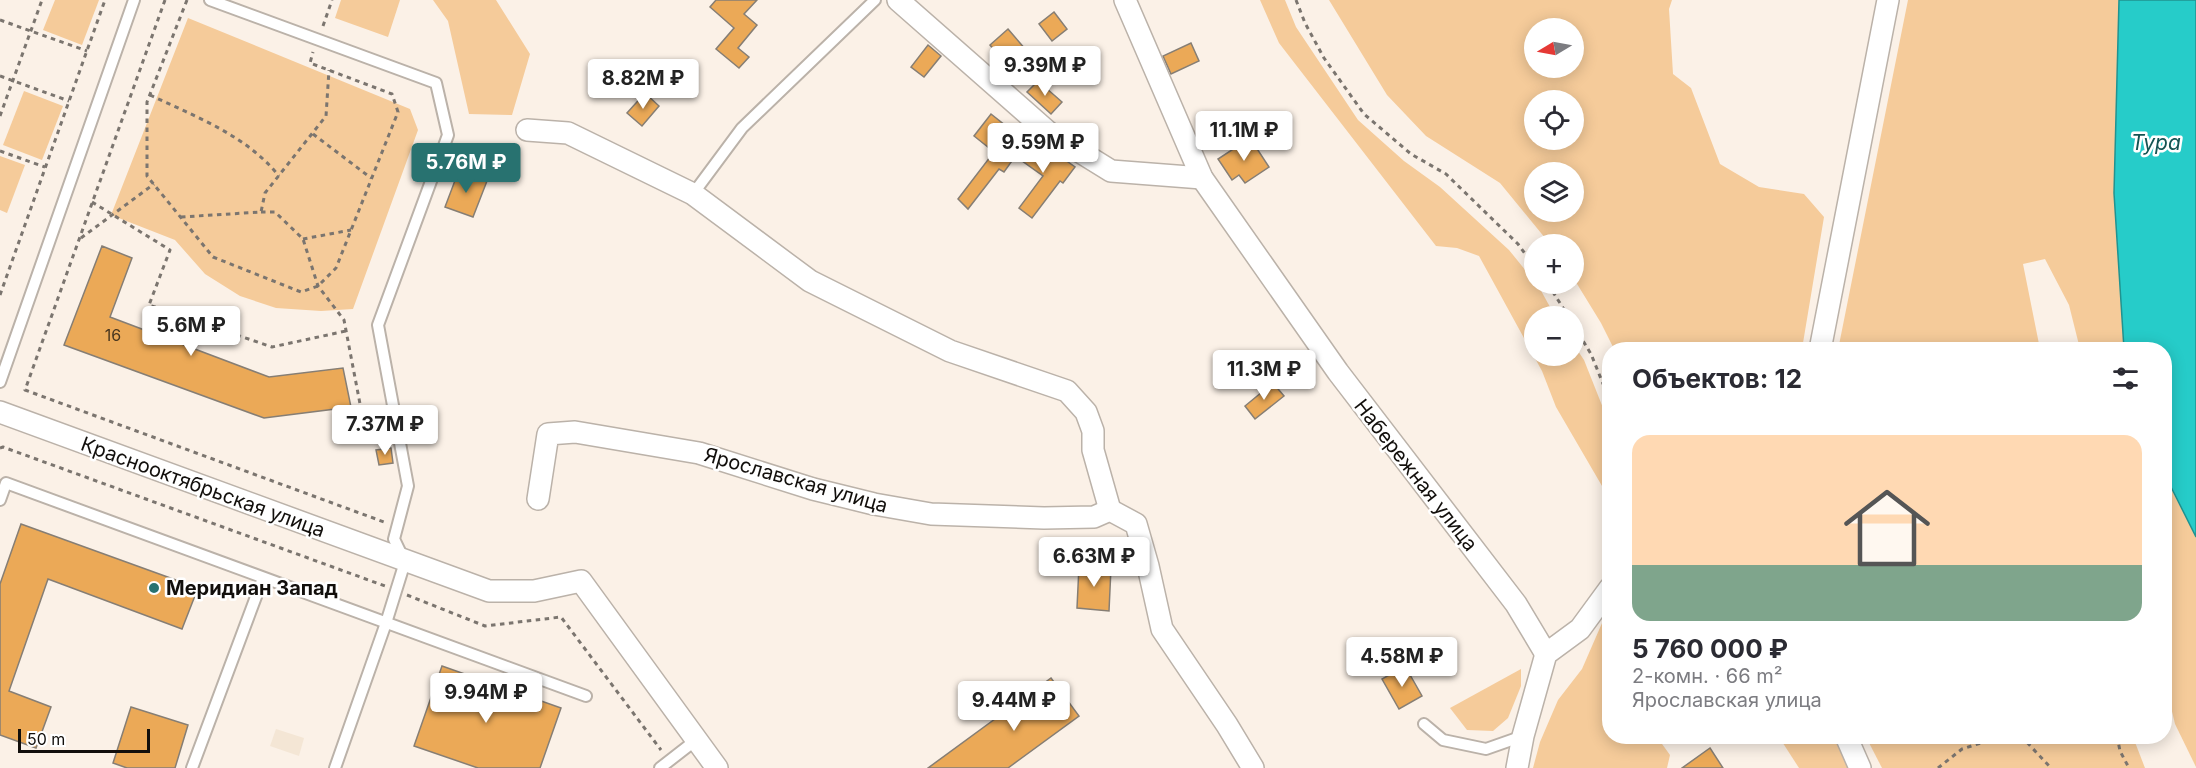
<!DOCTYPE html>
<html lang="ru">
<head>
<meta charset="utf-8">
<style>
	body { margin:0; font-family:Inter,sans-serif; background:#f7f7f7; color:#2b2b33; height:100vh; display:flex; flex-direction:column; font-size:22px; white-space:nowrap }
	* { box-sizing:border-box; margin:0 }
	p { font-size:20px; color:#7c7c81 }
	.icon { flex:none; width:33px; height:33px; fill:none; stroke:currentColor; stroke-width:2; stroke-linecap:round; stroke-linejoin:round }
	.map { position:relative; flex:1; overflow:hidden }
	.side { position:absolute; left:1602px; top:342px; width:570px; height:402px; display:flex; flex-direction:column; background:#fff; border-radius:24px; box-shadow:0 3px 15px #0003 }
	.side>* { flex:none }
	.needle { width:39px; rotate:260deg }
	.buttons { position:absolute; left:1524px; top:18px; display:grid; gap:12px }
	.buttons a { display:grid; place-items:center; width:60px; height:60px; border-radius:50%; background:#fff; box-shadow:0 3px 15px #0003; font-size:30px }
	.scale { position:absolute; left:18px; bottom:15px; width:132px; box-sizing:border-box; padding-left:6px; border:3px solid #120f0c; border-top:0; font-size:16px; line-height:21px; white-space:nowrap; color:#120f0c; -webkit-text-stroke:4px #fff; paint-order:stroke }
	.price { position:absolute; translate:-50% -51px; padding:0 14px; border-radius:6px; background:#fff; color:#222; font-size:20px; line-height:39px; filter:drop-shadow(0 2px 3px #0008) }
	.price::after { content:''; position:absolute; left:50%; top:36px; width:18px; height:14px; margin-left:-9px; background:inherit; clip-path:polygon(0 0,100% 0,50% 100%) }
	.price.current { background:#287270; color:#fff }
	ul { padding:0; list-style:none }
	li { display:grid; align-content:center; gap:12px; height:318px; padding:0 30px }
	li span { display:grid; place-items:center; height:186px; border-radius:18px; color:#555 }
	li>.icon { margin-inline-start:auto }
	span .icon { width:108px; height:108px; fill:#fffc; stroke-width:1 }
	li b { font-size:26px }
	h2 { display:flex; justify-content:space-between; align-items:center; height:72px; padding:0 30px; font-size:26px }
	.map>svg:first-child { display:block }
	.built { fill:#f4e6d5 }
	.green { fill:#f5cb9a; fill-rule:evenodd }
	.water { fill:#26ccc9; stroke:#209390; stroke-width:1.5 }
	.building { fill:#eba957; stroke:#867e74; stroke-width:1.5 }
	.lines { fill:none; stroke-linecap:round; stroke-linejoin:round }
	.service-casing { stroke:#bbb2a9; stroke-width:14 }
	.minor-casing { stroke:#bbb2a9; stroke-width:24 }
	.path { stroke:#7b756f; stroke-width:3; stroke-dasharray:4.5 4.5; stroke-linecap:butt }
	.service { stroke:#fff; stroke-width:10 }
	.minor { stroke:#fff; stroke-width:21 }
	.poi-dot { fill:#287270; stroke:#fff; stroke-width:2 }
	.labels { text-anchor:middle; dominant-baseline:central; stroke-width:5; stroke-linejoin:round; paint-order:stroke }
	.number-label { font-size:16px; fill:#48361f }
	.street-label { font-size:20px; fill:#120f0c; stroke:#fff }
	.poi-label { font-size:20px; font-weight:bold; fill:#120f0c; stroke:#fff; text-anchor:start }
	.water-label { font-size:21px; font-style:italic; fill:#145453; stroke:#fff }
</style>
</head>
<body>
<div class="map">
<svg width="2196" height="768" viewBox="0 0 2196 768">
	<rect width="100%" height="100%" fill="#fbf1e7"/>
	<path class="built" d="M276,729L304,738L299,756L270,746Z"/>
	<g class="green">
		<path d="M55,0H99L82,45L43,30Z"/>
		<path d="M341,0H400L388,37L335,18Z"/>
		<path d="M433,0H496L530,54L512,115L469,114L448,21Z"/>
		<path d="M1260,0H1285L1296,27L1358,120L1404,161L1440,187L1509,250L1539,287L1555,316H1534V356H1574V345L1584,360L1609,423V498L1556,407L1542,371L1479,256L1457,248L1436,246L1279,43Z"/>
		<path d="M1329,0H1672L1669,9L1673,74L1691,88L1720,164L1759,187L1804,194L1824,217L1802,349H1614L1601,323L1574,279V244H1550L1500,183L1426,136L1387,95ZM1534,28H1574V68H1534ZM1534,100H1574V140H1534ZM1534,172H1574V212H1534Z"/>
		<path d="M1908,0H2119L2114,193L2124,349H2080L2069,305L2045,259L2023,264L2040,349L1838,350Z"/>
		<path d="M188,18L410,109L418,130L353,309L321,311L276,308L240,296L205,274L175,240L111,215Z"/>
		<path d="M24,91L63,106L42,160L3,145Z"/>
		<path d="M0,156L25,165L7,213L0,210Z"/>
		<path d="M2164,475L2196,537V767L2175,724L2165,682Z"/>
		<path d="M1609,607L1610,736L1657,737L1670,755L1667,768H1533L1540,742L1558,700L1582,669Z"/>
		<path d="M1521,669V686L1508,718L1493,731L1467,730L1450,708Z"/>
		<path d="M1779,737H1839L1854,768H1799Z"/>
		<path d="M1866,737H2133L2145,768H1882Z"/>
	</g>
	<path class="water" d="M2119,0H2196V537L2165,475L2164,350L2124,349L2114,193Z"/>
	<g class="building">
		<path d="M716,0H757L744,14L757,25L738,48L749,57L739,68L716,49L734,28L710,7Z"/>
		<path d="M1054,12L1067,29L1052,41L1039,24Z"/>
		<path d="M1008,29L1026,50L1007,66L990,45Z"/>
		<path d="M1191,43L1199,61L1171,74L1163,56Z"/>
		<path d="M928,45L941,56L924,77L911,67Z"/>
		<path d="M1038,81L1062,102L1051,114L1027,92Z"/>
		<path d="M645,93L659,106L642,126L627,113Z"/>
		<path d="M991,114L1006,126L1002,132L1022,147L1004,172L999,169L968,209L958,199L994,152L974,136Z"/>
		<path d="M1033,137L1075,167L1063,183L1060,181L1032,218L1019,208L1043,176L1018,158Z"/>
		<path d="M1250,138L1269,167L1245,183L1239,175L1232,180L1218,159Z"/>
		<path d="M459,170L487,181L473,217L445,207Z"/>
		<path d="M102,246L132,258L110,317L269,377L343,368L351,407L264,418L64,345Z"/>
		<path d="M1273,383L1284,396L1255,419L1245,406Z"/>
		<path d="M391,448L393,463L379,465L376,450Z"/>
		<path d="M21,524L198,588L182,629L48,579L9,691L51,707L36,748L0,735V584Z"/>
		<path d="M1079,566L1111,568L1109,611L1077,608Z"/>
		<path d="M442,666L561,708L540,768H478L414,746Z"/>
		<path d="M1405,666L1422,696L1399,709L1382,679Z"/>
		<path d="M1051,678L1079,716L1008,768H928Z"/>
		<path d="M131,707L188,725L175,768H127L113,763Z"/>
		<path d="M1710,748L1723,768H1682Z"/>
	</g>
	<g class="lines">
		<defs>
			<g id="service">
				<path d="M210,0L436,83L448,135L378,325L408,486L394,539L405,562L386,623L335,768"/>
				<path d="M693,194L742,128L875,0"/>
				<path d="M0,382L134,0"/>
				<path d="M0,500L6,483L586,696"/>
				<path d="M1424,724L1443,740L1486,749L1523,736"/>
				<path d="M192,768L263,578"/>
				<path d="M660,768L696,740"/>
			</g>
			<g id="minor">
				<path d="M898,0L1048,132L1111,171L1202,178"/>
				<path d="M1125,0L1202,178L1338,372L1516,604L1546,654"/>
				<path d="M527,130L568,133L693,194L810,281L950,351L1067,391L1086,412L1093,431V450L1110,510"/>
				<path d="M1820,350L1888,0"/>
				<path d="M0,412L489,591H534L581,581L717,768"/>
				<path d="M538,499L548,434L575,432L699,453L813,489L874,504L931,514L1044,518L1094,517L1110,510L1136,524L1148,566L1162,629L1227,725L1253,768"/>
				<path d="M1846,736L1860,768"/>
				<path d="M1517,768L1523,736L1546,654L1580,629L1610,588"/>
			</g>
		</defs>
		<use href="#service" class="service-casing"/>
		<use href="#minor" class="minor-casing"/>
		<g class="path">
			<path d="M165,0L25,390L384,522"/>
			<path d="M187,0L147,102V176L213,257L301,292L318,286L336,268L398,112L392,94L310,63L313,52"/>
			<path d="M1296,0L1305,23L1324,58L1364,114L1411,154L1446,174L1518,244L1534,266"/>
			<path d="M0,20L87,51"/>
			<path d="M323,26L332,0"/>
			<path d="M0,76L69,101"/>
			<path d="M150,95C196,117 246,135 279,176"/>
			<path d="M0,116L42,0"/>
			<path d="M313,134L371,178"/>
			<path d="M0,151L45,167"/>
			<path d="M92,202L170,250L149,305L272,347L346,331"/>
			<path d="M261,212H275L303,239L318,286L344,320L365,430"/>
			<path d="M181,217L261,212L265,193L326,116L329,70"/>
			<path d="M81,238L154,184"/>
			<path d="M303,239L351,230"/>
			<path d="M1548,284L1568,316"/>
			<path d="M0,295L105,0"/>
			<path d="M1574,326L1591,354L1610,401"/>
			<path d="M0,448L3,447L385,586"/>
			<path d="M407,595L485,626L561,617L661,750"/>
			<path d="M2021,736L2051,768"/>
			<path d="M2117,736L2120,751L2129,768"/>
			<path d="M1938,768L1962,749L2003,736"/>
		</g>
		<use href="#service" class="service"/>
		<use href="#minor" class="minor"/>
	</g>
	<circle class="poi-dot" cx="154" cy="588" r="6"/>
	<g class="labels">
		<g class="number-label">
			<text x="113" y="335">16</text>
		</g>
		<g class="street-label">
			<text transform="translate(1416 475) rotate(52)">Набережная улица</text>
			<text transform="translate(796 480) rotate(16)">Ярославская улица</text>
			<text transform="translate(203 487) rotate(20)">Краснооктябрьская улица</text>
		</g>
		<g class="poi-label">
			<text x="166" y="588">Меридиан Запад</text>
		</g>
		<g class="water-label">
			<text x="2156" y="142">Тура</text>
		</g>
	</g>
</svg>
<div class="buttons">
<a><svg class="needle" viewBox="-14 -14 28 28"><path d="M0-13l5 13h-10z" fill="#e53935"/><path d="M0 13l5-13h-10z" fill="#7c7c81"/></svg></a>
<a><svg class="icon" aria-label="locate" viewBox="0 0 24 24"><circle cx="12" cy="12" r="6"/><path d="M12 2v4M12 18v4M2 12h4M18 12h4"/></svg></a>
<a><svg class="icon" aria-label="layers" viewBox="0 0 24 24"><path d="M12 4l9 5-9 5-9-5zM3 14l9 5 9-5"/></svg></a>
<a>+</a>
<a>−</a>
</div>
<div class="scale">50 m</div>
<b class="price" style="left:1045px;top:97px">9.39M ₽</b>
<b class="price" style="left:643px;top:110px">8.82M ₽</b>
<b class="price" style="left:1244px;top:162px">11.1M ₽</b>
<b class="price" style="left:1043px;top:174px">9.59M ₽</b>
<b class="price current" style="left:466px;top:194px">5.76M ₽</b>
<b class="price" style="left:191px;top:357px">5.6M ₽</b>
<b class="price" style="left:1264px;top:401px">11.3M ₽</b>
<b class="price" style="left:385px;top:456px">7.37M ₽</b>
<b class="price" style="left:1094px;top:588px">6.63M ₽</b>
<b class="price" style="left:1402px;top:688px">4.58M ₽</b>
<b class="price" style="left:486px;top:724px">9.94M ₽</b>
<b class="price" style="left:1014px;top:732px">9.44M ₽</b>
<section class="side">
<h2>Объектов: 12<svg class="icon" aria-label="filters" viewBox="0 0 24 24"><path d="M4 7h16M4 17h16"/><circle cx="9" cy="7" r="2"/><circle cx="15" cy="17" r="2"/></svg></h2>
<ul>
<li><span style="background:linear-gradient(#ffd9b3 70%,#7fa58c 0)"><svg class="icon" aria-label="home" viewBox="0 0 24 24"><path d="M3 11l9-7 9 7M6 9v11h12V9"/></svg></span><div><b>5 760 000 ₽</b><p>2-комн. · 66 m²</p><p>Ярославская улица</p></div></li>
</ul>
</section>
</div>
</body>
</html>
